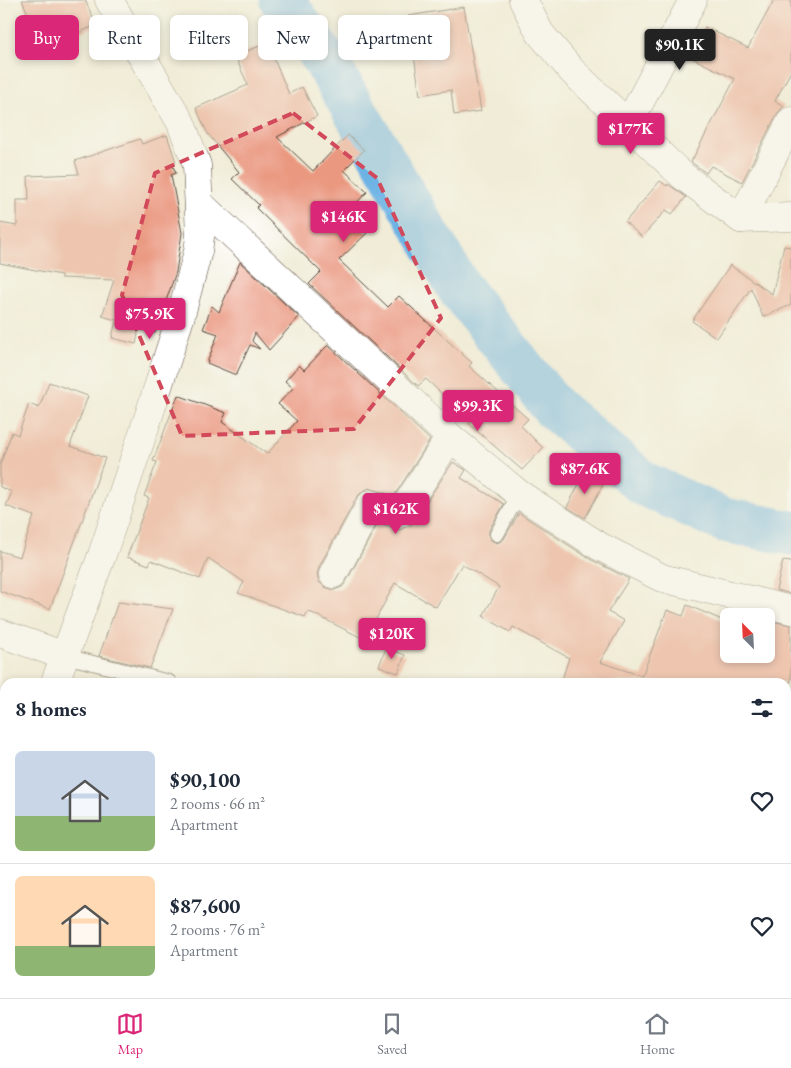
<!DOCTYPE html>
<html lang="en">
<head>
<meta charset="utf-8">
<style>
	body { margin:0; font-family:"EB Garamond",serif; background:#f6f6f7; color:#1f2937; height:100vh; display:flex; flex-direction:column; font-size:19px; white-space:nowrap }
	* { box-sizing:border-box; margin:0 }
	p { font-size:16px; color:#747a83 }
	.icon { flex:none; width:28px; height:28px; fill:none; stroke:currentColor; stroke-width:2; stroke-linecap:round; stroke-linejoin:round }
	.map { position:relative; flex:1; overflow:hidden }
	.drawer { position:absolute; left:0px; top:678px; width:791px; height:321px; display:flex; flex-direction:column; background:#fff; border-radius:15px 15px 0 0; box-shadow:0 2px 8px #0003 }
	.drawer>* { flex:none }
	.top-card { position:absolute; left:15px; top:15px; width:500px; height:45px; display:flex; gap:10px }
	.needle { width:32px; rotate:336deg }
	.fabs { position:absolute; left:720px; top:608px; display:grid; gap:10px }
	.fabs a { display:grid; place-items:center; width:55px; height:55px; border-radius:8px; background:#fff; box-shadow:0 2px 8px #0003; font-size:25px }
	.price { position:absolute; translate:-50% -42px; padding:0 11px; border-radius:5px; background:#db2777; color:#fff; font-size:16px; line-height:32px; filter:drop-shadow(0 1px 2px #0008) }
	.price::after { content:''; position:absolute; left:50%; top:30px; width:15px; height:11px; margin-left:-8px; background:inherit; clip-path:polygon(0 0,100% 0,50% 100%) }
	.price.selected { background:#222; color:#fff }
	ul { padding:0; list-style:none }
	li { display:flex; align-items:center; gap:15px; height:125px; padding:0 15px }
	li+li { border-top:1px solid #e0e1e3 }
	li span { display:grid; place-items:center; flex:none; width:140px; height:100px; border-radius:8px; color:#555 }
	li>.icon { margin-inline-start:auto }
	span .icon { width:60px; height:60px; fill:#fffc; stroke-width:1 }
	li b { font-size:21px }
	h2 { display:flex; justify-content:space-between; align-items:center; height:60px; padding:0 15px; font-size:21px }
	.chip { padding:0 18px; border-radius:8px; background:#fff; box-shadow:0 2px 8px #0003; font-size:18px; line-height:45px }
	.chip.selected { background:#db2777; color:#fff }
	.dock { display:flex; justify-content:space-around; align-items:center; height:70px; border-top:1px solid #e0e1e3; background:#fff; font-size:14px; color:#747a83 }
	.dock a { display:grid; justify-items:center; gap:2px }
	.dock .selected { color:#db2777 }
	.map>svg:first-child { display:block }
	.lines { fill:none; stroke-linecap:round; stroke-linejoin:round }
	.river { stroke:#6db3e4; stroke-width:45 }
	.building { fill:#ea9880 }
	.lane-casing { stroke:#56473a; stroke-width:16 }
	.street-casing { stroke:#56473a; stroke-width:29 }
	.secondary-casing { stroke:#56473a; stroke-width:29 }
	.lane { stroke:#fff; stroke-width:14 }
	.street { stroke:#fff; stroke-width:28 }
	.secondary { stroke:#fff; stroke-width:28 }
	.marked { fill:none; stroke:#d1495b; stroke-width:4; stroke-dasharray:10 6; stroke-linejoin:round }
</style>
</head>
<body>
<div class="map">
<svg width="791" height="998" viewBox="0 0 791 998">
	<rect width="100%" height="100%" fill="#fff"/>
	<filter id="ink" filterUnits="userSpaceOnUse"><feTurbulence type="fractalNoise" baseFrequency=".02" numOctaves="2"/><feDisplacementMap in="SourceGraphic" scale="10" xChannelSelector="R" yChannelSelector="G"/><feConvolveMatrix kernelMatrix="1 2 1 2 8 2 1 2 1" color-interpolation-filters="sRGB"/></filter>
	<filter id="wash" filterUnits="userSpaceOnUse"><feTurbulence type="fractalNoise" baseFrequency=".0096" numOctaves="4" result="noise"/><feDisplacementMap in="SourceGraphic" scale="20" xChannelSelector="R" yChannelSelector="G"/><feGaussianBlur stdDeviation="1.12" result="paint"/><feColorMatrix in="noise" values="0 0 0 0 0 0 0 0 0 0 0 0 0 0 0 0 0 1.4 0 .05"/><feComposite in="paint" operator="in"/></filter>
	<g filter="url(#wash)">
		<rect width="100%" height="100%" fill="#f0ecd7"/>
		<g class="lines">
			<path class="river" d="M282,0L326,62L459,288L554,408L644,484L724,520L791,533"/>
		</g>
		<g id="blocks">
			<g class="building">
				<path d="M22,0H85L96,25L43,49Z"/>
				<path d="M774,0H791V71L775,101L784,106L777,114L742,182L711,166L706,173L691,162L735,79L690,57L705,27L748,48Z"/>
				<path d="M464,7L481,111L454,115L451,90L420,95L408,16Z"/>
				<path d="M267,43L289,94L302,87L317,116L277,137L313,171L348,135L364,150L344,170L367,192L346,214L367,233L339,260L388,307L399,296L472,363L469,366L528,419L521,426L543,448L522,470L469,424L471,421L426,379L418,386L309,284L321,272L256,208L259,205L232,179L239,172L208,134L196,108L248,85L235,56Z"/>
				<path d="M167,135L176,162L172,164L176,173L171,175L182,233L176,272L155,333L139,328L136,344L112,338L116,320L102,316L114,280L61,278V275L0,263V223L17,226V200H29L28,176L79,174L75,161L140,139L142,144Z"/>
				<path d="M660,181L667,186L668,184L686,197L672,214L666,210L642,237L625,222Z"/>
				<path d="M784,246L791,247V305L763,317L751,288L717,338L692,321L730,265L772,294Z"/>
				<path d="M240,262L299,317L269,350L255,333L252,341L260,349L250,345L236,375L207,363L218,334L203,329L212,306L219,312Z"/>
				<path d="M328,345L430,440L394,496L369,488L363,491L357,497L319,567L317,575L319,582L325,587L334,590L342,587L346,582L378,523L400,530L411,525L453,462L466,470L461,478L504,504L489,530V538L492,541L498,543L504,539L519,513L590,559L629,579L608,612L624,621L600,662L642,676L667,610L683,616L687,605L729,623V654H766V620L791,625V682H561L569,658L513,627L510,632L483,616L499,587L462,564L436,607L395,583L375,621L381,625L372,643L308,611L305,617L238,593L244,582L208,558L200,579L151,560L149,565L127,557L149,498L144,496L157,462L153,461L178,395L226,413L222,422L267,454L297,421L278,404L293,388L285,381L299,365L304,370Z"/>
				<path d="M49,382L88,396L70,446L105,458L50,609L0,591V551L20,557L34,516L6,506L12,492L0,487V465L12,432L18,435L29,404L39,408Z"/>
				<path d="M585,473L604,483L585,518L567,507Z"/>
				<path d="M783,561L791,562V594L776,590Z"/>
				<path d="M118,602L173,609L150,668L99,656Z"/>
				<path d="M386,648L405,655L398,673L379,666Z"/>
			</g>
		</g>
	</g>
	<g filter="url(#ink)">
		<use href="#blocks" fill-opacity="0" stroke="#56473a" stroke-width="1"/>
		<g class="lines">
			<defs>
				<g id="lane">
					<path d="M497,534L519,494"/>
					<path d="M65,656L169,682"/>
					<path d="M786,834H791"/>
					<path d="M786,873L791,852"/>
					<path d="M426,994L441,998"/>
					<path d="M535,998L536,994"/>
					<path d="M754,998L755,994"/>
				</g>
				<g id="street">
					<path d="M523,0L540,33L572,71L683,176L741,219L791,217"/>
					<path d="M629,123L693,0"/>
					<path d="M199,203L450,437L519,494L599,546L662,578L791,610"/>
					<path d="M741,219L791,121"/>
					<path d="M333,574L371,504L399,514L402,512L450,437"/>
					<path d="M0,633L65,656"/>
				</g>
				<g id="secondary">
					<path d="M55,682L102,555L150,412L181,315L198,251L200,237L197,165L181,123L109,0"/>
					<path d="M0,831L5,817"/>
				</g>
			</defs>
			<use href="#lane" class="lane-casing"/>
			<use href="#street" class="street-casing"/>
			<use href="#secondary" class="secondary-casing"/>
			<use href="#lane" class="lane"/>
			<use href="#street" class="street"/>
			<use href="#secondary" class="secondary"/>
		</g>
	</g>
	<path d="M0 0H791V998H0ZM293,113L377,178L441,318L354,429L182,436L122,295L155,173Z" fill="#f0ecd7" fill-opacity=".55" fill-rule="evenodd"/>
	<path class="marked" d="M293,113L377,178L441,318L354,429L182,436L122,295L155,173Z"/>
</svg>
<div class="fabs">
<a><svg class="needle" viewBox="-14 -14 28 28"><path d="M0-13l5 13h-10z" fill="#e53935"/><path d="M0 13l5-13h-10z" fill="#747a83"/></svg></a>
</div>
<b class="price selected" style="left:680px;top:71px">$90.1K</b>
<b class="price" style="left:631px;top:155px">$177K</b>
<b class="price" style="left:344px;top:243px">$146K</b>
<b class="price" style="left:150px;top:340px">$75.9K</b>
<b class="price" style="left:478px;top:432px">$99.3K</b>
<b class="price" style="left:585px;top:495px">$87.6K</b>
<b class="price" style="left:396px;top:535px">$162K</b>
<b class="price" style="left:392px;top:660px">$120K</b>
<div class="top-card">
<a class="chip selected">Buy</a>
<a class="chip">Rent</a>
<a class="chip">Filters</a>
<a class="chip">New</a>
<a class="chip">Apartment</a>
</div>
<section class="drawer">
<h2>8 homes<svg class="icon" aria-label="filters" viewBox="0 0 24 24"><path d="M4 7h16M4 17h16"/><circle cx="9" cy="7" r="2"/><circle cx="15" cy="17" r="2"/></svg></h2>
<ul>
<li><span style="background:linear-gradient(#c9d6e8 65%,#8fb573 0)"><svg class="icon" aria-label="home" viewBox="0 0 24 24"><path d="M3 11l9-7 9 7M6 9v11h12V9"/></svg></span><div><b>$90,100</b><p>2 rooms · 66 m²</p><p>Apartment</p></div><svg class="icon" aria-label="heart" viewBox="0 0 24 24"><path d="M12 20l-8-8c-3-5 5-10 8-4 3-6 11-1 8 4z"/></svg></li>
<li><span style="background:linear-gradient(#ffd9b3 70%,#8fb573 0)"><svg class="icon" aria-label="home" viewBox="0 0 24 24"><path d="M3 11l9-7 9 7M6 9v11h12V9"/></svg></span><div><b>$87,600</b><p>2 rooms · 76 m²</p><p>Apartment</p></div><svg class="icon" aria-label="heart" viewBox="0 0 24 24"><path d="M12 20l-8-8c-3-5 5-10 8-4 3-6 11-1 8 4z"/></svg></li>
</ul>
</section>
</div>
<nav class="dock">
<a class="selected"><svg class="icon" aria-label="map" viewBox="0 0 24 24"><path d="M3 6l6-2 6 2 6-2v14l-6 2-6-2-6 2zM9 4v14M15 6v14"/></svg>Map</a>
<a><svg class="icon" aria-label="saved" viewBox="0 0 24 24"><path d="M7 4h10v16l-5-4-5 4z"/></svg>Saved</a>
<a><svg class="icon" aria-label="home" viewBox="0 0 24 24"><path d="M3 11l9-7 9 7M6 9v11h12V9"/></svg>Home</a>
</nav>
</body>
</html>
